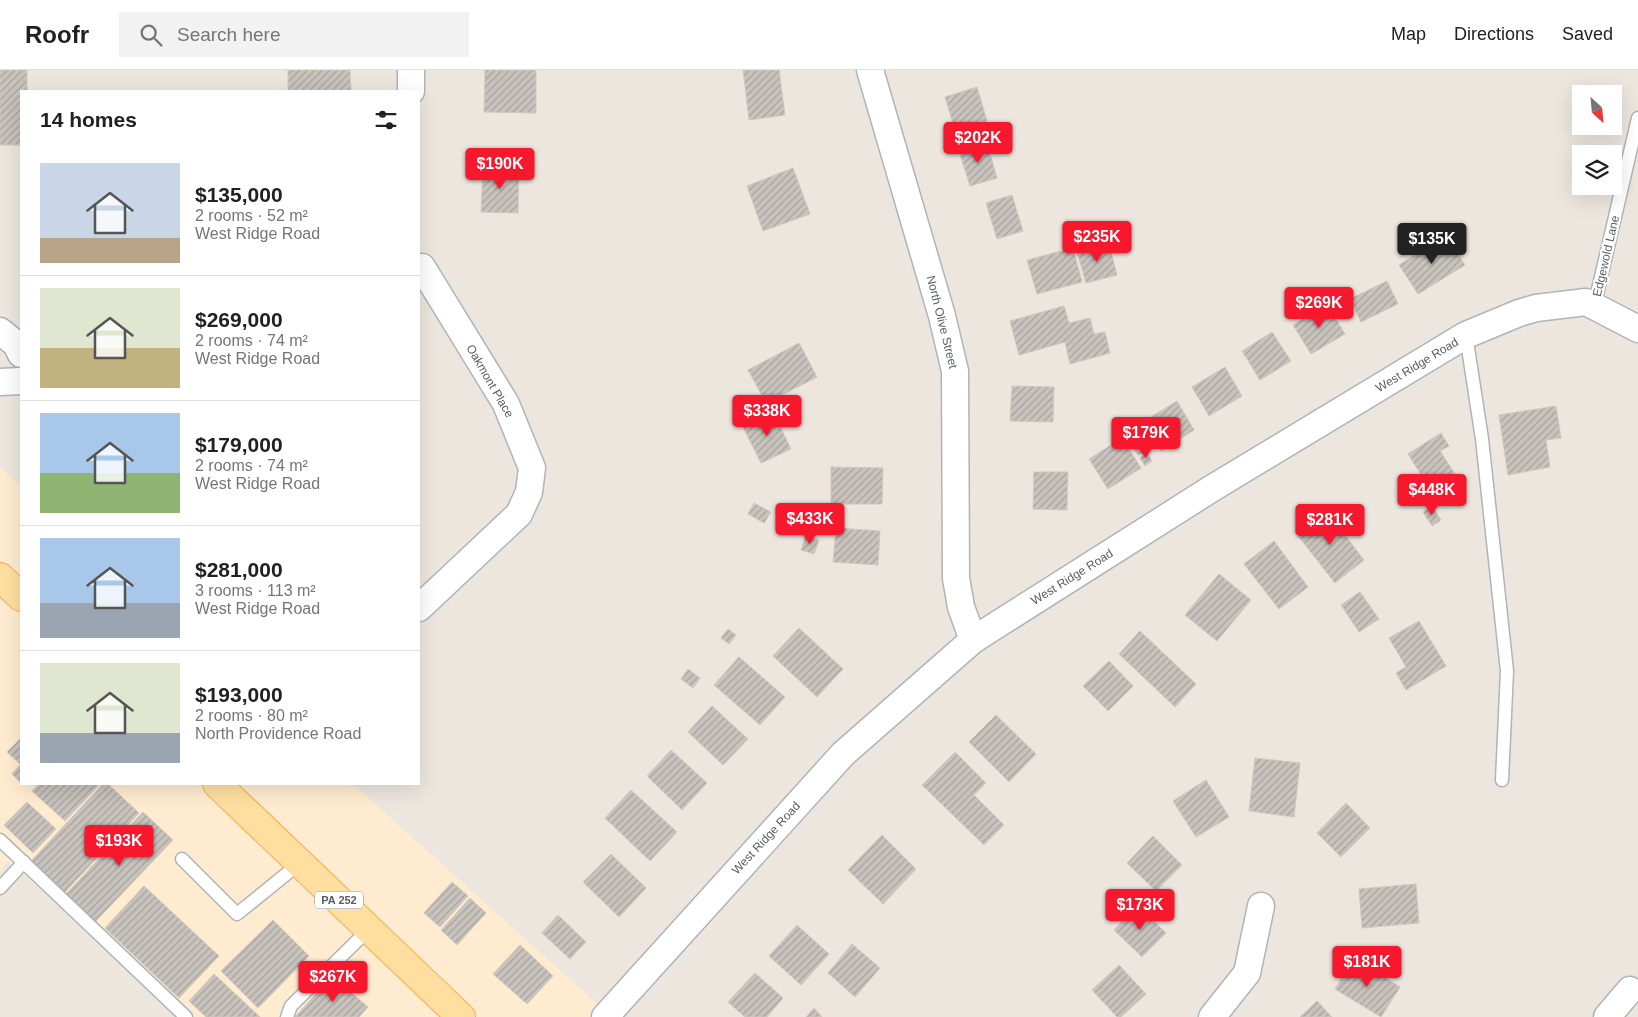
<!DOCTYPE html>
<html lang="en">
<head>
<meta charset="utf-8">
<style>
	body { margin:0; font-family:Arial,sans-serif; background:#f2f2f2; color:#202124; height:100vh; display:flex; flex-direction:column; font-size:19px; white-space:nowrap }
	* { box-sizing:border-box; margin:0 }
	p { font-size:16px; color:#757577 }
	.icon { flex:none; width:28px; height:28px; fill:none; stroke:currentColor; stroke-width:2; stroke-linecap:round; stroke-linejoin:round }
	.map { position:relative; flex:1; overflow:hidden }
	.drawer { position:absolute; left:20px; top:20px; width:400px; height:695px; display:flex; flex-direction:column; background:#fff; border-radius:0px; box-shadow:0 5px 20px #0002 }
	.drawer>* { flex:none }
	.needle { width:32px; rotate:154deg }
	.fabs { position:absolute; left:1572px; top:15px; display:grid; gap:10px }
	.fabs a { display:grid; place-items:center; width:50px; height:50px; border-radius:0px; background:#fff; box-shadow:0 5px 20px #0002; font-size:25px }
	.price { position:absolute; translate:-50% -42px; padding:0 11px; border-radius:5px; background:#f8182e; color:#fff; font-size:16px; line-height:32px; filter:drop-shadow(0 1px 2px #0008) }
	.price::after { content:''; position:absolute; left:50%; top:30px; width:15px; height:11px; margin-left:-8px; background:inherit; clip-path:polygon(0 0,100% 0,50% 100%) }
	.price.selected { background:#222; color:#fff }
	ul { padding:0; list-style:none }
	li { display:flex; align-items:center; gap:15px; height:125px; padding:0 20px }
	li+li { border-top:1px solid #e0e0e0 }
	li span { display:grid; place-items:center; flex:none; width:140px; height:100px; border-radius:0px; color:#555 }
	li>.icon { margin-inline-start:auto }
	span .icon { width:60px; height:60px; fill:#fffc; stroke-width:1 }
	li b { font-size:21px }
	h2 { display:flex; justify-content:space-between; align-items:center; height:60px; padding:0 20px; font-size:21px }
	header { display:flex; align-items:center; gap:30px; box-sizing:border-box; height:70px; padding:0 25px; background:#fff; border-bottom:1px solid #e0e0e0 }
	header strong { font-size:24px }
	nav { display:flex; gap:28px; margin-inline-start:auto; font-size:18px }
	.search { width:350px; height:45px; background:#f2f2f2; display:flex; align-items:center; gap:12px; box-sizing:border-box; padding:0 18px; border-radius:0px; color:#757577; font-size:19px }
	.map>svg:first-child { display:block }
	.commercial { fill:#ffecd0 }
	.building { fill:url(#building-hatch); stroke:#d1c7bc }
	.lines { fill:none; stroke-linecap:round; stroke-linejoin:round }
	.service-casing { stroke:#afb4b8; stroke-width:15 }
	.minor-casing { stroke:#afb4b8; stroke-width:29 }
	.primary-casing { stroke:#fda946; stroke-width:30 }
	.service { stroke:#fff; stroke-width:12 }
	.minor { stroke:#fff; stroke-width:26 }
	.primary { stroke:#ffdfa0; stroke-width:28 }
	.labels { text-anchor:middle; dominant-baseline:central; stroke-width:4.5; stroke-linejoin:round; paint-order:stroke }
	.shield { fill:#fff; stroke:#898e90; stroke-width:1 }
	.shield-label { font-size:11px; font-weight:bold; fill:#575d61 }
	.street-label { font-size:12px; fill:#575d61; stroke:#fff }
</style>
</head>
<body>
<header>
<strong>Roofr</strong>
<div class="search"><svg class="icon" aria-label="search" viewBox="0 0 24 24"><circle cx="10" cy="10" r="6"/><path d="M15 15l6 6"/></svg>Search here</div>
<nav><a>Map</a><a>Directions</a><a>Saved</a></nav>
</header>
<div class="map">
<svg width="1638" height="947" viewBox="0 0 1638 947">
	<defs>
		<pattern id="building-hatch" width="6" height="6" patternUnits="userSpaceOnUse" patternTransform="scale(1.25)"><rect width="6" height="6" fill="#c9c3bd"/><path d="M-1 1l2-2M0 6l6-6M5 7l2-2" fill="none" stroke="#a6a29d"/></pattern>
	</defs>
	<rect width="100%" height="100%" fill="#ece6de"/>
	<path class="commercial" d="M0,397L21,416V714H353L612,947H188L8,791L0,802Z"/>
	<g class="building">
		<path d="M0,0H27V21H21V75H0Z"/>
		<path d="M288,0H350L351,20L288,21Z"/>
		<path d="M485,0H536V43L484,42Z"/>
		<path d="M743,0H779L785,45L749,50Z"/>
		<path d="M977,17L987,51L955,60L945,27Z"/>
		<path d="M987,73L997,108L970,116L959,81Z"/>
		<path d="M483,96L519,97L518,143L481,142Z"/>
		<path d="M793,98L810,144L763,161L747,116Z"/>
		<path d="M1012,125L1023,161L997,169L986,133Z"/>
		<path d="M1446,166L1465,195L1418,224L1399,195Z"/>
		<path d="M1109,174L1117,205L1086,213L1077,182Z"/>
		<path d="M1073,178L1082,212L1037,224L1027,190Z"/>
		<path d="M1387,211L1398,234L1361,252L1350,229Z"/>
		<path d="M1327,234L1345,264L1311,284L1293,255Z"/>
		<path d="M1064,236L1069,253L1090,248L1094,264L1105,262L1110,283L1070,294L1065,272L1019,285L1010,251Z"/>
		<path d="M1272,262L1291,291L1260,310L1242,281Z"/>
		<path d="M799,273L817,307L766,333L748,300Z"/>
		<path d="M1225,297L1242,326L1209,346L1192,317Z"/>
		<path d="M1012,316L1054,317L1053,352L1010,351Z"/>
		<path d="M1177,331L1194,360L1161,381L1143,352Z"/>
		<path d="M1556,336L1561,368L1546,370L1550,397L1508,405L1499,345Z"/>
		<path d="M772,340L791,379L761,393L742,355Z"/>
		<path d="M1441,363L1449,376L1440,381L1457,407L1432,422L1408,384Z"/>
		<path d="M1122,368L1141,398L1108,419L1089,389Z"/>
		<path d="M1141,372L1146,381L1138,385L1133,377Z"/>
		<path d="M1147,383L1152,391L1145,396L1140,388Z"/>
		<path d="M831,397L883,398L882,434H831Z"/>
		<path d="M1034,402H1068L1067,440L1033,439Z"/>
		<path d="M754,433L771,442L764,453L748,444Z"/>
		<path d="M1432,436L1441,450L1432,456L1423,442Z"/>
		<path d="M1325,439L1364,490L1335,513L1295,462Z"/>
		<path d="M836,458L880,461L878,495L833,492Z"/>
		<path d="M806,465L819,470L814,484L801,480Z"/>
		<path d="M1274,471L1308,517L1279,539L1244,494Z"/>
		<path d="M1219,504L1251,530L1217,571L1185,545Z"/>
		<path d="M1360,522L1379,549L1359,562L1341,535Z"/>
		<path d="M1419,551L1446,596L1406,620L1396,603L1406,597L1389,568Z"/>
		<path d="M799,558L843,599L817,627L773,586Z"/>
		<path d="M728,559L736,565L729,574L721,568Z"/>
		<path d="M1140,561L1196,614L1175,637L1119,584Z"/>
		<path d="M739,587L785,627L760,655L714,615Z"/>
		<path d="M1109,591L1133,616L1108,641L1083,616Z"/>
		<path d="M688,599L700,608L693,618L681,609Z"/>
		<path d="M712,636L748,669L723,695L688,662Z"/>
		<path d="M996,645L1036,684L1009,712L969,672Z"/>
		<path d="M21,668V693L20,694L7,682Z"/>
		<path d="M671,680L707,713L682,740L647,706Z"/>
		<path d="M955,682L986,713L974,725L1004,755L984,775L922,715Z"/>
		<path d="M1255,688L1300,693L1294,747L1249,741Z"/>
		<path d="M21,694V713L12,704Z"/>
		<path d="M1206,710L1229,747L1196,767L1173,731Z"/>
		<path d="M39,714H100L65,751L32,721Z"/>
		<path d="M103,714H108L139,743L65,822L31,791Z"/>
		<path d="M631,720L677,762L650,791L605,748Z"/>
		<path d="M27,732L56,759L33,783L4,755Z"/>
		<path d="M1346,733L1370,758L1341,787L1317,763Z"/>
		<path d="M143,742L173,770L94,853L65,825Z"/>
		<path d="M882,765L916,799L883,834L848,800Z"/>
		<path d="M1153,766L1182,795L1156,821L1127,793Z"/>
		<path d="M611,784L646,818L619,847L583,812Z"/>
		<path d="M452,812L468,826L440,857L424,843Z"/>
		<path d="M1416,814L1419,853L1362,858L1359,819Z"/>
		<path d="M144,816L219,886L179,928L105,858Z"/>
		<path d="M470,828L486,843L457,875L441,860Z"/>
		<path d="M1138,835L1166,863L1142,887L1114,860Z"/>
		<path d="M558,845L586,872L570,889L542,863Z"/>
		<path d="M273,850L309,886L258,938L221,901Z"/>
		<path d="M797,855L829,884L801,915L769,886Z"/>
		<path d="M852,874L880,898L855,927L828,903Z"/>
		<path d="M520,875L553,906L527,934L493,904Z"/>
		<path d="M1354,888L1400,917L1381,947L1335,919Z"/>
		<path d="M1119,895L1146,924L1121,947H1117L1092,920Z"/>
		<path d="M755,903L783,928L767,947H745L728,932Z"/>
		<path d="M214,904L260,947H206L189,931Z"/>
		<path d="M332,906L368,937L359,947H295Z"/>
		<path d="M1317,931L1332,947H1300Z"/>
		<path d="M814,938L822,947H806Z"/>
	</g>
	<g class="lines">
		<defs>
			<g id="service">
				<path d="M1594,237L1638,48"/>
				<path d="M1466,265L1482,369L1507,601L1502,710"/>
				<path d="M0,770L186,947"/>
				<path d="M182,789L237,844L300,793"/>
				<path d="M0,818L24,792"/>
				<path d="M287,947L291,936L369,859"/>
			</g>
			<g id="minor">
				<path d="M411,0V21"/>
				<path d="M870,0L942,246L955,301L956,508L961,537L973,570"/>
				<path d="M0,261L16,274L21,284"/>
				<path d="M0,312L21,311"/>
				<path d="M419,538L519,444L529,422L532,398L506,334L422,197"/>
				<path d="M605,947L843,684L973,570L1211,419L1466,265L1519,243L1536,238L1586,232L1638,259"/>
				<path d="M1212,947L1247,903L1261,836"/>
				<path d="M1607,947L1630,920"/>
			</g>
			<g id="primary">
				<path d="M0,507L21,527"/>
				<path d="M217,714L461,947"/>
			</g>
		</defs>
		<use href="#service" class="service-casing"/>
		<use href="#minor" class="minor-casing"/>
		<use href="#primary" class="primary-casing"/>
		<use href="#service" class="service"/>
		<use href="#minor" class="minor"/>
		<use href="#primary" class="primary"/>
	</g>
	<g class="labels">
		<rect class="shield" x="315" y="821.5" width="48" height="17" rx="4"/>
		<g class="shield-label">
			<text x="339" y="830">PA 252</text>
		</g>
		<g class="street-label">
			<text transform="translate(1606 186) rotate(-77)">Edgewold Lane</text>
			<text transform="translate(942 252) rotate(76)">North Olive Street</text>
			<text transform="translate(1417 295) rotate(-31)">West Ridge Road</text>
			<text transform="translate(490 311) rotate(60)">Oakmont Place</text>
			<text transform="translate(1072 507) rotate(-32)">West Ridge Road</text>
			<text transform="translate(766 768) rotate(-47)">West Ridge Road</text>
		</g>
	</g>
</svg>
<div class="fabs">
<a><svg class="needle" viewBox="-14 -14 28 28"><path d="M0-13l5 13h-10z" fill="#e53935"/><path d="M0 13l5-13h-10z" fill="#757577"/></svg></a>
<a><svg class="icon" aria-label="layers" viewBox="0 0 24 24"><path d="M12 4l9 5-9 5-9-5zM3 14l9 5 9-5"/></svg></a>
</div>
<b class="price" style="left:978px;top:94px">$202K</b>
<b class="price" style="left:500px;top:120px">$190K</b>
<b class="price" style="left:1097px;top:193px">$235K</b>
<b class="price selected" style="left:1432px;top:195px">$135K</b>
<b class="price" style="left:1319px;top:259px">$269K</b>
<b class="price" style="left:767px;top:367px">$338K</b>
<b class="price" style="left:1146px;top:389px">$179K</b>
<b class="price" style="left:1432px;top:446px">$448K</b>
<b class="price" style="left:810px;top:475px">$433K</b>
<b class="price" style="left:1330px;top:476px">$281K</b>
<b class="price" style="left:119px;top:797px">$193K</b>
<b class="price" style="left:1140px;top:861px">$173K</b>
<b class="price" style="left:1367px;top:918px">$181K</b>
<b class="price" style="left:333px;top:933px">$267K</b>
<section class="drawer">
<h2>14 homes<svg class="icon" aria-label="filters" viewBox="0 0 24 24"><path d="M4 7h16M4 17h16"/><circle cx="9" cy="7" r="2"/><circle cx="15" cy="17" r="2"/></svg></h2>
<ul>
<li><span style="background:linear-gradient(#c9d6e8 75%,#b9a48a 0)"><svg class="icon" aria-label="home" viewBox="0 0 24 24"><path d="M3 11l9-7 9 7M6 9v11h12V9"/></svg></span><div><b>$135,000</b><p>2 rooms · 52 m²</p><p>West Ridge Road</p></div></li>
<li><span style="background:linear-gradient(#dfe7d0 60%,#c2b280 0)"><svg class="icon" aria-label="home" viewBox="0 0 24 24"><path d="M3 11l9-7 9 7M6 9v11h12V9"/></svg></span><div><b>$269,000</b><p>2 rooms · 74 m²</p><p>West Ridge Road</p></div></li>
<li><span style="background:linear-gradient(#a9c7e8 60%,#8fb573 0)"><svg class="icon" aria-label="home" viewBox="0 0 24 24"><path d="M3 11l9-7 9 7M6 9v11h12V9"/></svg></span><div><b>$179,000</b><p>2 rooms · 74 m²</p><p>West Ridge Road</p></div></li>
<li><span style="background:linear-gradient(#a9c7e8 65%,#9aa5b1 0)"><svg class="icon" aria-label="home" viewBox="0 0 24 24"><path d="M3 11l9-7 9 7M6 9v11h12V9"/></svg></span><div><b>$281,000</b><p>3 rooms · 113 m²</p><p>West Ridge Road</p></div></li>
<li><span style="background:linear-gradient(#dfe7d0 70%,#9aa5b1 0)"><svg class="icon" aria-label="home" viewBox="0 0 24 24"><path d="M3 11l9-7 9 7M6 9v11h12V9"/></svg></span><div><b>$193,000</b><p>2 rooms · 80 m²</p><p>North Providence Road</p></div></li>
</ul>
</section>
</div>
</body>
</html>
